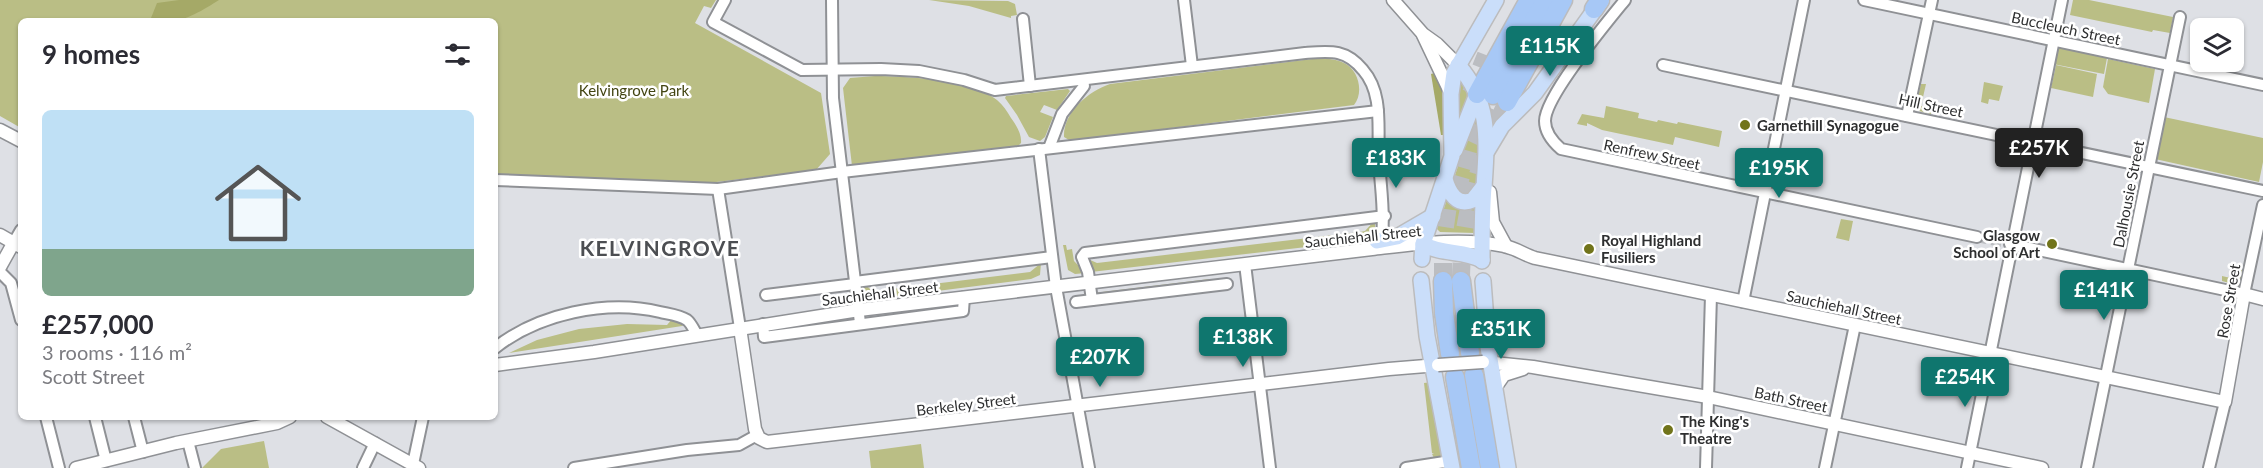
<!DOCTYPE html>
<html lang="en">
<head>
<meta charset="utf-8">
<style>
	body { margin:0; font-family:Lato,sans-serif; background:#f7f7f7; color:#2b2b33; height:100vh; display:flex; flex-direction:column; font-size:22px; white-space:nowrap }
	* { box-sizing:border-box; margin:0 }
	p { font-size:20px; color:#7c7c81 }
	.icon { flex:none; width:33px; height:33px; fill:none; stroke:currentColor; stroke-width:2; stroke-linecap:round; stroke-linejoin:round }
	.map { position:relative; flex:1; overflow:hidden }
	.sheet { position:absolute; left:18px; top:18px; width:480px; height:402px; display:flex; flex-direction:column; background:#fff; border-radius:9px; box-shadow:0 2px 4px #0004 }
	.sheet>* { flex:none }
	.buttons { position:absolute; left:2190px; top:18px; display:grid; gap:12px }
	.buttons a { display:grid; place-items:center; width:54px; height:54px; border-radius:9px; background:#fff; box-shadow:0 2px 4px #0004; font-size:30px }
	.price { position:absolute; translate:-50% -51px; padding:0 14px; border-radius:6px; background:#0f766e; color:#fff; font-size:20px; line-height:39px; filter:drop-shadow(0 2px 3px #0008) }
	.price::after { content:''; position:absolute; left:50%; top:36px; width:18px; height:14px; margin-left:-9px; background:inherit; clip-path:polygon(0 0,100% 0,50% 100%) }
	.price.current { background:#222; color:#fff }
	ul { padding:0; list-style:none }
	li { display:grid; align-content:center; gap:12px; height:318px; padding:0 24px }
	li+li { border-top:2px solid #e1e1e2 }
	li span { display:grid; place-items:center; height:186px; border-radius:9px; color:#555 }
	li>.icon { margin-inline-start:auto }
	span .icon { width:108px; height:108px; fill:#fffc; stroke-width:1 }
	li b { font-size:26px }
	h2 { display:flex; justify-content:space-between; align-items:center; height:72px; padding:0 24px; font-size:26px }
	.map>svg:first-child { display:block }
	.green { fill:#babe85 }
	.forest { fill:#a5a967 }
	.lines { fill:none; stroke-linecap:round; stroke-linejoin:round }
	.minor-tunnel { stroke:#bbbdc1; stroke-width:10; stroke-dasharray:10 5; stroke-linecap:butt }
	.motorway-tunnel { stroke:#bbbdc1; stroke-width:18; stroke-dasharray:18 9; stroke-linecap:butt }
	.minor-casing { stroke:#8f9195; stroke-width:14 }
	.tertiary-casing { stroke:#8f9195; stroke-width:15 }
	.primary-casing { stroke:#bcbcbd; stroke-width:18 }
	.motorway-casing { stroke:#bcbcbd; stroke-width:21 }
	.minor { stroke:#fff; stroke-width:10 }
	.tertiary { stroke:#fff; stroke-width:12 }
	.primary { stroke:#cadefa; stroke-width:15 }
	.motorway { stroke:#a7c8f6; stroke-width:18 }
	.tertiary-bridge-casing { stroke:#8f9195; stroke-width:15; stroke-linecap:butt }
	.tertiary-bridge { stroke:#fff; stroke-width:12 }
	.poi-dot { fill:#71741b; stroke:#fff; stroke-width:2 }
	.labels { text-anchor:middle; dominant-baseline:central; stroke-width:5; stroke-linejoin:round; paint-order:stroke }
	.street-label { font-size:15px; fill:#2e2f30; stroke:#fff }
	.park-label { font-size:15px; fill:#434512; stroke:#fff }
	.poi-label { font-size:15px; font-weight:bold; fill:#2e2f30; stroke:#fff; text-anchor:start }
	.district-label { font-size:21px; font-weight:bold; letter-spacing:1.5px; fill:#4c4e52; stroke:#fff }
</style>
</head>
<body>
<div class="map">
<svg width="2263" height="468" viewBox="0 0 2263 468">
	<rect width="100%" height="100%" fill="#dee0e5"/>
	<g class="green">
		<path d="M0,0H716L711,8L704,6L695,23L821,93L830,154L816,170L708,183L495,175V21H21V128L0,116Z"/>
		<path d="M929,0L1008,1L1015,4L1017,15L1011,16V18L969,6Z"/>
		<path d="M2073,0H2089L2173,17L2170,33L2153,30L2152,32L2070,15Z"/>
		<path d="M2057,47L2107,58L2104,74L2053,64Z"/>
		<path d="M1320,58C1328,59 1337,59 1344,63C1359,70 1364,93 1354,105L1077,140H1069L1064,137C1063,112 1089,91 1110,84Z"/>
		<path d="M2108,59L2155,69L2149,103L2108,94L2103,87Z"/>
		<path d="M2056,65L2097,74L2093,97L2051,88Z"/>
		<path d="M875,76C906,76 973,80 997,100C1003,105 1007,111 1011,118C1016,125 1022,134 1021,143L1018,146L852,166L843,88L850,78Z"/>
		<path d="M1461,79L1470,95L1461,113L1462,115L1460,116L1458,85Z"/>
		<path d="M1984,82L2003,86L1999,101L1989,99L1988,104L1981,102Z"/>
		<path d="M1921,84H1926L1921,106L1932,109L1931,114L1915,110Z"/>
		<path d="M1068,89L1070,91L1057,110L1044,105L1040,112L1053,117L1045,137L1040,141L1029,137L1017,115L1005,98L1006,96Z"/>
		<path d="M1606,106L1639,113L1638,118L1657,122L1658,120L1677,124L1678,122L1722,131L1719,147L1675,137L1673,145L1602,130L1587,123V126L1577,124L1582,114L1604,118Z"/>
		<path d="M2164,117L2263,138V162L2259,182L2155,159Z"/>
		<path d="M1474,118L1477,119C1479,142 1484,175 1470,194L1464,195L1457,191L1454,178Z"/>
		<path d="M1447,199L1477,204L1475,233L1440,232L1437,229Z"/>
		<path d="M1841,219L1853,221L1849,241L1836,238Z"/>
		<path d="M1375,220V234L1366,240L1091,272L1088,259L1097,263L1360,232L1365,231Z"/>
		<path d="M1063,245H1066L1067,250L1072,249L1074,261L1086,273L1075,274L1068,270Z"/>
		<path d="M1041,263L1040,275L1031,279L874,299L866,296L863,286H867L872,291H876L1030,272Z"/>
		<path d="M2238,269L2242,270L2240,286L2222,281V276L2235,279Z"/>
		<path d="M1210,279L1209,282L1098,296L1094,293Z"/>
		<path d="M673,318L684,324L682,326L509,353L537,340L579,329L627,324L667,325Z"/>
		<path d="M1432,382L1442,455L1435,460L1432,454L1434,453H1432L1424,383Z"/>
		<path d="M264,441L269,468H202L221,449Z"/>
		<path d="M921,444L924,468H871L869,451Z"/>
	</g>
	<g class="forest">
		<path d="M179,0H219C200,12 174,29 151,18L157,3Z"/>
		<path d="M1438,72C1445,92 1449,114 1444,135H1441L1431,74Z"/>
	</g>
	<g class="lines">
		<path class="minor-tunnel" d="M1977,237L2010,244"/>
		<g class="motorway-tunnel">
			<path d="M1471,93L1486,55"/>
			<path d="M1456,194L1469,148L1488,107"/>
			<path d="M1443,281V240L1452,178"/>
			<path d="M1461,281C1461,217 1480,159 1507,102"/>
		</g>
		<defs>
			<g id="minor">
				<path d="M725,0L713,22L802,70L881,69L919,71L964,80L995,90L1305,53C1331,51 1346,49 1363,70C1384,94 1377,129 1379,158C1380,185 1385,210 1382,236L1377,241"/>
				<path d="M832,0L833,98L860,323"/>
				<path d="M1184,0L1192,66"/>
				<path d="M1625,0C1608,21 1545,96 1545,121C1545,132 1553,142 1561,149L1977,237"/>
				<path d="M1864,0L2263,85"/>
				<path d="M1023,19L1030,86"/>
				<path d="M1663,65L2263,191"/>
				<path d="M1907,116L1932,0"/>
				<path d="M1049,148L1062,114L1084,86L1083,80"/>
				<path d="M1039,149L1056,287L1089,468"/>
				<path d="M495,180L718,189L842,172L1378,111"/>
				<path d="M718,189L740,328"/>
				<path d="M14,242L21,230"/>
				<path d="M2010,244L2244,294L2263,205"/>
				<path d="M1245,264L1270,468"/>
				<path d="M0,272L11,283L21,320"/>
				<path d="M855,282L1052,257"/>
				<path d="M766,295L855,284"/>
				<path d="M1092,300L1088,272L1082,257L1085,253L1385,216"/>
				<path d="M1076,302L1227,284"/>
				<path d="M1743,302L1804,0"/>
				<path d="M763,324L764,337L963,311L964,297"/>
				<path d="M495,348C538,314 606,299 660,312C668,314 679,315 687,320C691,323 694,330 697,335"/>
				<path d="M46,417L59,468"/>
				<path d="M95,417L106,461"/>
				<path d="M134,417L143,452"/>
				<path d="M188,441L195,468"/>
				<path d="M413,464L423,417"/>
				<path d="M363,468L375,443"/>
				<path d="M574,468L687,450L739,445L757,435"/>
				<path d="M1406,468L1451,461"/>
				<path d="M1706,468L1711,295"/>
				<path d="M1825,468L1855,325"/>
				<path d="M1967,468L2062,0"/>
				<path d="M2087,468L2180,17"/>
				<path d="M2209,468L2225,402"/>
			</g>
			<g id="tertiary">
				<path d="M1393,0L1423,34L1437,44L1458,65"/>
				<path d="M1423,35L1451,94"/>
				<path d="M0,130L21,141"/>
				<path d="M1490,192L1493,222L1506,246"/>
				<path d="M0,235L21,247"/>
				<path d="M0,267L14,242"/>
				<path d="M740,328L755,429L759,438L767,442L1389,369L1438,365"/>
				<path d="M1484,362L1533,367L1708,397L2042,468"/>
				<path d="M495,365L594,352L859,310L1372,249C1415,244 1462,237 1504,246C1515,248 1525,255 1535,258L2225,402L2244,294L2263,299"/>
				<path d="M1495,388L1504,375L1523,369"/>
				<path d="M327,417L419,468"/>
				<path d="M76,468L176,443L277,423L290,417"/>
			</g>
			<g id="primary">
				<path d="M1458,65C1491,102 1487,141 1484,187C1482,211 1482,237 1482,261"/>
				<path d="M1455,150L1477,94"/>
				<path d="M1487,151L1502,126L1535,93L1601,1"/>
				<path d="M1445,179C1449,193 1457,207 1473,200L1484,186"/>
				<path d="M1377,241L1397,237L1433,216"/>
				<path d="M1423,244C1442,255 1463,250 1482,260"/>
				<path d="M1422,259L1423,244L1452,156L1451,94L1454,73L1496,0"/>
				<path d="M1421,280L1427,336L1452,468"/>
				<path d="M1483,281L1488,347L1508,468"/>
			</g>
			<g id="motorway">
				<path d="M1594,9L1600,0"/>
				<path d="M1477,94L1529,0"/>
				<path d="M1493,95L1518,47L1546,0"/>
				<path d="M1507,102L1563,0"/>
				<path d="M1443,281L1444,313L1450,354"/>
				<path d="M1461,281L1470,353"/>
				<path d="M1474,375L1490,468"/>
				<path d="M1455,377L1471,468"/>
			</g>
		</defs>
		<use href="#minor" class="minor-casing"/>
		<use href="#tertiary" class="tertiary-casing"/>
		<use href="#primary" class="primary-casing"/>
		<use href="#motorway" class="motorway-casing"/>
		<use href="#minor" class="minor"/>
		<use href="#tertiary" class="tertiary"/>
		<use href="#primary" class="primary"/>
		<use href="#motorway" class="motorway"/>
		<defs>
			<path id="tertiary-bridge" d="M1438,365L1483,362"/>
		</defs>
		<use href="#tertiary-bridge" class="tertiary-bridge-casing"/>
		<use href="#tertiary-bridge" class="tertiary-bridge"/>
	</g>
	<g class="poi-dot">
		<circle cx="1745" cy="125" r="6"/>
		<circle cx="2052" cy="244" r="6"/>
		<circle cx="1589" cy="249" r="6"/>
		<circle cx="1668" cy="430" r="6"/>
	</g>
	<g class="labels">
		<g class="street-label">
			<text transform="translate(2066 28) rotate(12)">Buccleuch Street</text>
			<text transform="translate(1931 105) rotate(12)">Hill Street</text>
			<text transform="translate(1652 154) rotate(12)">Renfrew Street</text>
			<text transform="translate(2128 194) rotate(-79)">Dalhousie Street</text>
			<text transform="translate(1363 236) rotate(-6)">Sauchiehall Street</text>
			<text transform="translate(880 293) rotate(-7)">Sauchiehall Street</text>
			<text transform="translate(2228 301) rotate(-80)">Rose Street</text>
			<text transform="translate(1844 307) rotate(12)">Sauchiehall Street</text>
			<text transform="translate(1791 399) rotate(12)">Bath Street</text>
			<text transform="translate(966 404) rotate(-7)">Berkeley Street</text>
		</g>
		<g class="park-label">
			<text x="634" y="90">Kelvingrove Park</text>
		</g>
		<g class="poi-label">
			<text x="1757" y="125">Garnethill Synagogue</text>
			<text x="2040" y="235" text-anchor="end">Glasgow<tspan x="2040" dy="17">School of Art</tspan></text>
			<text x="1601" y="240">Royal Highland<tspan x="1601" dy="17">Fusiliers</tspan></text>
			<text x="1680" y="421">The King's<tspan x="1680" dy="17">Theatre</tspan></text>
		</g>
		<g class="district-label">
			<text x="660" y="247">KELVINGROVE</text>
		</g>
	</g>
</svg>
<div class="buttons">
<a><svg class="icon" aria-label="layers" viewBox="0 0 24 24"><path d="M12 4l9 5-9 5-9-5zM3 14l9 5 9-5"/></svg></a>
</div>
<b class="price" style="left:1550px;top:77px">£115K</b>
<b class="price current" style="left:2039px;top:179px">£257K</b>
<b class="price" style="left:1396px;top:189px">£183K</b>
<b class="price" style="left:1779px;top:199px">£195K</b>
<b class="price" style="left:2104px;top:321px">£141K</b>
<b class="price" style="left:1501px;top:360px">£351K</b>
<b class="price" style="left:1243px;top:368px">£138K</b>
<b class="price" style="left:1100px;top:388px">£207K</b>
<b class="price" style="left:1965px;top:408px">£254K</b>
<section class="sheet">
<h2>9 homes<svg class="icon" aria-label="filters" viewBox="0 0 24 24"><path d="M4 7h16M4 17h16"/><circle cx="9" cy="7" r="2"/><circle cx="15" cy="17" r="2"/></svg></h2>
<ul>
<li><span style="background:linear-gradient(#bfe0f5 75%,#7fa58c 0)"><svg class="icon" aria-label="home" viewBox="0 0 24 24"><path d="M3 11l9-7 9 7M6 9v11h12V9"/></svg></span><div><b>£257,000</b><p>3 rooms · 116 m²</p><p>Scott Street</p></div></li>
</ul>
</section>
</div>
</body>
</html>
